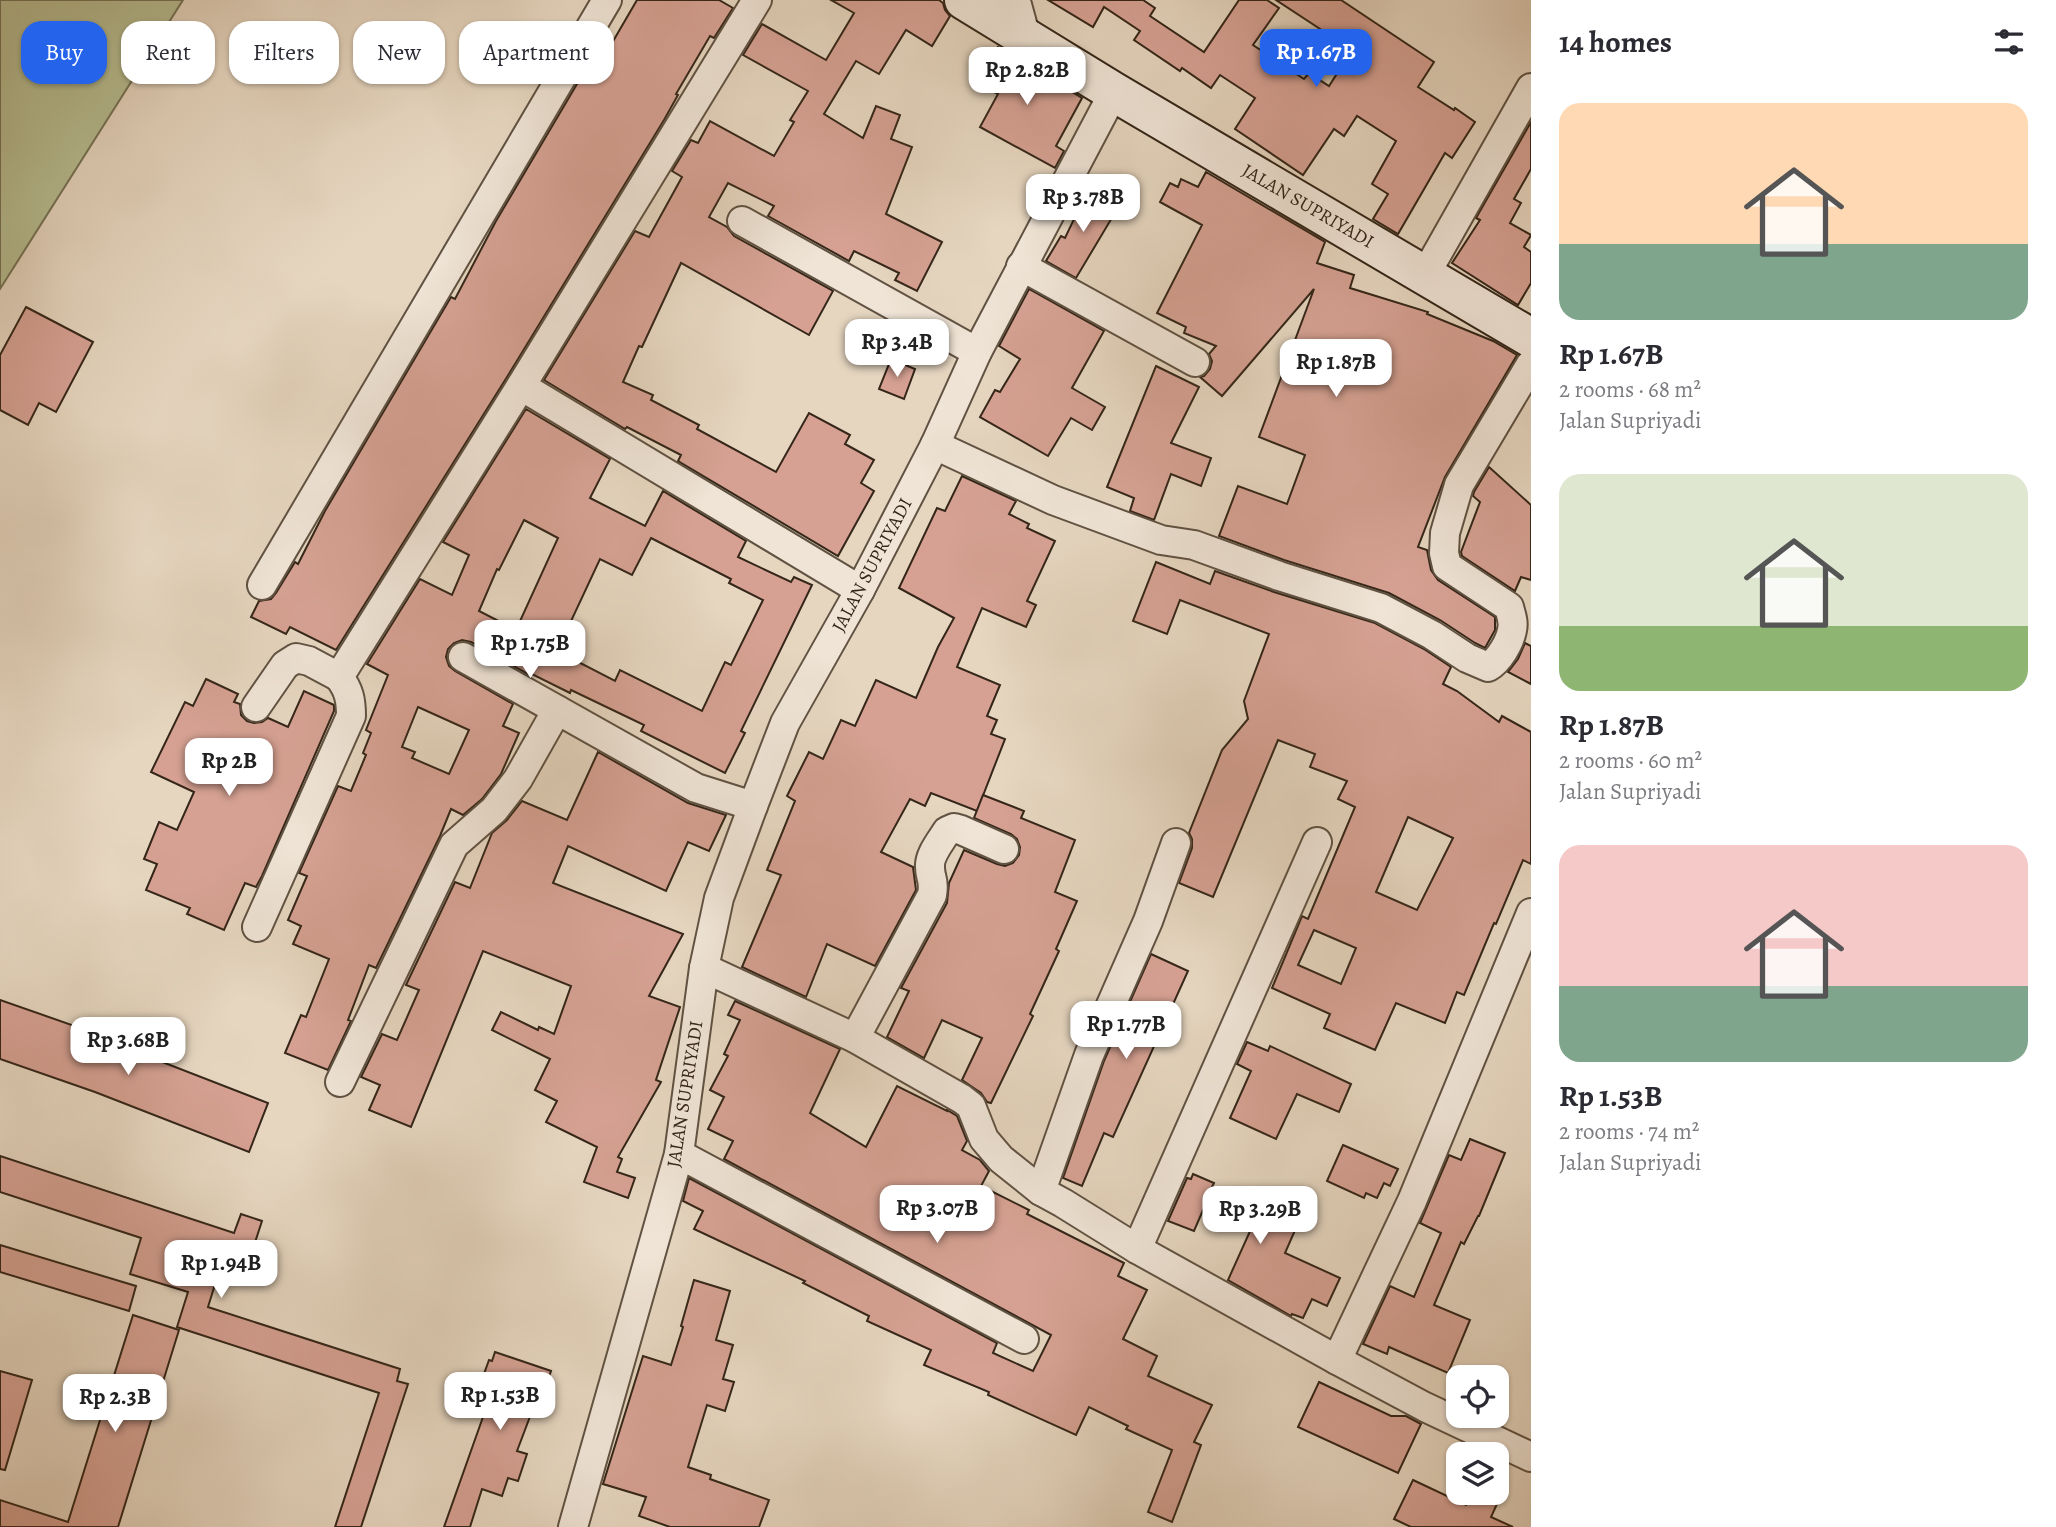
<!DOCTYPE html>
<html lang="en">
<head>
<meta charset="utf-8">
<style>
	body { margin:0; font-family:Alegreya,serif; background:#f7f7f7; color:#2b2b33; height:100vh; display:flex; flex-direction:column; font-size:26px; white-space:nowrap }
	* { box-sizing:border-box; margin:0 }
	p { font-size:23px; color:#7c7c81 }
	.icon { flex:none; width:38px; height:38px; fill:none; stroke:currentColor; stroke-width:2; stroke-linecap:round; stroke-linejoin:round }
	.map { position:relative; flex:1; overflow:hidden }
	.drawer { display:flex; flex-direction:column; background:#fff; width:525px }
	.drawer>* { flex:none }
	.hud { position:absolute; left:21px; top:21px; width:665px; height:63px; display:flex; gap:14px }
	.fabs { position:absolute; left:1446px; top:1365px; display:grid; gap:14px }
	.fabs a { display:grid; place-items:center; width:63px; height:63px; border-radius:14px; background:#fff; box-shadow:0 2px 5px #0004; font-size:35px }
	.price { position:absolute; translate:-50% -60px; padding:0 16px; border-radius:14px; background:#fff; color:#222; font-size:23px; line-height:46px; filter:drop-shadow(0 2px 4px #0008) }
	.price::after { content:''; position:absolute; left:50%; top:42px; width:21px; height:16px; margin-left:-10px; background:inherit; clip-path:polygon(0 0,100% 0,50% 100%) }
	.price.selected { background:#2563eb; color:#fff }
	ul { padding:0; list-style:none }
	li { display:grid; align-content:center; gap:14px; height:371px; padding:0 28px }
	li span { display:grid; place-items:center; height:217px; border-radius:21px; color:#555 }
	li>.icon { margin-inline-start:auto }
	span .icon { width:126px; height:126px; fill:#fffc; stroke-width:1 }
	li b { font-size:30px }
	h2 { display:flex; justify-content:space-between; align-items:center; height:84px; padding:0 28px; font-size:30px }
	.chip { padding:0 24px; border-radius:21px; background:#fff; box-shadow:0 2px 5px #0004; font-size:24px; line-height:63px }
	.chip.selected { background:#2563eb; color:#fff }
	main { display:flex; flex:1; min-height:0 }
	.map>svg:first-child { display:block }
	.green { fill:#b6bd92; stroke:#757255; stroke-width:2 }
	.building { fill:#d6a193; stroke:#342618; stroke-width:2; fill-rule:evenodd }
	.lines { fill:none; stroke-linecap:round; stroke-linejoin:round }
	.street-casing { stroke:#605242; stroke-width:32 }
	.secondary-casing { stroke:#342618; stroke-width:42 }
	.street { stroke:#efe4d6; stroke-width:28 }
	.secondary { stroke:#efe4d6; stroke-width:38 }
	.labels { text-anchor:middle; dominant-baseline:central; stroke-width:6; stroke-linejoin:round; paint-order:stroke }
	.street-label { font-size:19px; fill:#342618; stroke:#efe4d6 }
</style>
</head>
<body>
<main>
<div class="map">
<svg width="1531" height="1527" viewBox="0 0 1531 1527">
	<rect width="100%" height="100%" fill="#e6d6c0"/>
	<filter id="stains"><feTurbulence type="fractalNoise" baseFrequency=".00286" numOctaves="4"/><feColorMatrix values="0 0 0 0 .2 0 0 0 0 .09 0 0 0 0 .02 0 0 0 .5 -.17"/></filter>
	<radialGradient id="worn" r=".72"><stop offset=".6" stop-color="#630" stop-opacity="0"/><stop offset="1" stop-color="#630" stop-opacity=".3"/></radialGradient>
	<path class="green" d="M0,0H183L0,289Z"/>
	<g class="building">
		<path d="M637,0H719L733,8L714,38L710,36L676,94L678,95L664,120L507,377L336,650L290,627L286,634L251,617L259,601L271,599L276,593L295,562L298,564L325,511L451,297L455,299L496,221L590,62L598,67Z"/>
		<path d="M831,0H939L943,3L945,10L950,16L932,46L906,30L879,74L856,61L824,114L863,138L876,106L900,115L891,139L912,147L886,214L942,242L917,291L895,280L899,273L854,251L849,261L768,216L774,206L728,183L709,217L727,227L734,236L833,291L809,335L681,263L642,347L639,346L623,382L653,395L651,400L699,425L697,429L776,472L809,413L850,435L845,444L874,460L861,483L874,491L838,556L678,461L681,455L627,427L625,429L544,380L635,231L649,237L682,177L672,171L691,140L698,143L710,121L774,156L794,122L790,120L808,91L743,55L762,24L826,60L854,13Z"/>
		<path d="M1048,0H1143L1155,8L1150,16L1204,52L1239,0H1267L1279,8L1253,45L1304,79L1309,73L1329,86L1352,50L1276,0H1341L1434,62L1418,87L1454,110L1455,108L1475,122L1452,158L1445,153L1398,234L1373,219L1388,194L1372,184L1396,141L1357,116L1344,136L1334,129L1303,175L1235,129L1255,98L1220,75L1211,88L1182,68L1180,71L1134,40L1140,31L1104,7L1093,27Z"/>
		<path d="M998,47L1082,98L1056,146L1064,151L1055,168L980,127L998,94L978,83Z"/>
		<path d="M1531,122V169L1514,199L1521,203L1510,223L1531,235L1524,247L1531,252V283L1518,305L1452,263L1480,220L1476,218Z"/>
		<path d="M1206,172L1325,242L1317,263L1354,275L1350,288L1428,312L1427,314L1493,341L1517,355L1445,477L1418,547L1427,550L1431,570L1438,580L1495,617V630L1485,648L1475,643L1440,620L1389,593L1284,560L1219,536L1238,486L1287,504L1305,455L1259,437L1314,289L1222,396L1200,377L1204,376L1210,369L1212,361L1209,354L1216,346L1184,333L1186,327L1157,313L1202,225L1160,202L1170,183L1178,187L1181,179L1198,187Z"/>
		<path d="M1088,190L1119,206L1076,278L1046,261L1061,236L1065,238Z"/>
		<path d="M1029,289L1104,331L1072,388L1105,407L1092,430L1071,418L1048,456L980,417L995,390L1000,392L1020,359L999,346Z"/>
		<path d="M26,307L93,342L56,412L39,403L28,425L0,410V355Z"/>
		<path d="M891,359L915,369L904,399L879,389Z"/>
		<path d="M1156,366L1199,387L1171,443L1211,458L1201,486L1171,474L1154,520L1130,511L1134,498L1107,487Z"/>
		<path d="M526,409L610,459L590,498L645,526L663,491L746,541L738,557L791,582L794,577L812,585L741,731L745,733L725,773L641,731L644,725L571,690L570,693L528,672V674L471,642L462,640L454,643L448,649L446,657L449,666L455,671L513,704L503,726L519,733L501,774L482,799L463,815L451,809L440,836L376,968L369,965L348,1020L351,1021L328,1070L285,1053L301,1015L306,1017L329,959L293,944L301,926L288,920L307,876L299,873L338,786L351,791L366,755L363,753L371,733L366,730L388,675L367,664L420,579L452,595L469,555L443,542ZM524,520L558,538L516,630L479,611L497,569L499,570ZM651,538L731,579L729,583L763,600L731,665L725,662L702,711L620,670L615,681L557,651L600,559L632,575ZM418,707L469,730L449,774L412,758L415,752L402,747Z"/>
		<path d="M1489,467L1531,505V580L1521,577L1515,591L1462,556L1461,552L1480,502L1473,496L1474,492Z"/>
		<path d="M962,476L1016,501L1009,514L1029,524L1027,528L1055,541L1027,601L1036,605L1026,627L982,608L957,667L1000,685L987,716L997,720L991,734L1005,739L977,811L931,793L925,806L910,799L881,852L913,867L916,890L875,966L827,944L806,997L742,967L781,875L767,870L795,801L787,796L809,752L823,759L841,720L855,726L876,680L916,698L938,647L954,618L899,588L937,508L945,511Z"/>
		<path d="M1156,562L1210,584L1215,571L1274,592L1375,623L1424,649L1451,667L1443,684L1457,691L1499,722L1502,716L1531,732V864L1523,860L1496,924L1494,923L1464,995L1457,992L1445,1023L1396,1003L1375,1050L1324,1028L1330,1014L1272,988L1302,916L1308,919L1355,807L1338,799L1347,781L1310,767L1315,754L1278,740L1213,897L1179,883L1192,848V839L1189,833L1222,750L1248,719L1244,701L1269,634L1180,600L1167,634L1133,621ZM1408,817L1453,838L1417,910L1376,892ZM1314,930L1356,948L1341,984L1298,965Z"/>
		<path d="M1525,643L1531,646V684L1508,672L1518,659Z"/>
		<path d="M206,679L238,694L234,702L240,704L241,715L247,721L254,723L262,722L268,718L288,727L304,691L334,705V711L262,876L256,887L245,883L224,930L187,914L190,908L146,890L157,864L144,859L159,822L177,830L194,792L151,772L185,702L193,706Z"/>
		<path d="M598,752L688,803L726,815L709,851L688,842L666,891L568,846L553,883L683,934L649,996L680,1007L656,1080L661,1082L618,1157L622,1159L617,1172L635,1178L628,1198L584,1182L597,1147L546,1122L557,1101L535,1090L550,1059L492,1030L501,1012L538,1030L539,1027L554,1034L571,986L483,951L411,1127L369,1110L380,1085L361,1077L382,1034L397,1040L419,990L406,985L455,882L470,888L492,833L507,820L522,801L567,820Z"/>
		<path d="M983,795L1024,811L1021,818L1075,840L1055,892L1077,901L1056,949L1059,951L1030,1014L1033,1016L991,1103L987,1102L981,1093L962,1080L982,1038L942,1020L924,1058L887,1037L909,991L901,988L947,903L949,883L964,850L997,864L1005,866L1013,863L1019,855L1020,847L1017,839L1011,834L974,818Z"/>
		<path d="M1151,954L1188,971L1113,1137L1104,1133L1082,1186L1063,1178L1104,1061Z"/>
		<path d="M0,1000L109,1038L108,1041L268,1103L249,1152L95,1092L0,1059Z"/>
		<path d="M735,1001L840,1049L810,1113L866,1147L897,1086L947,1111V1110L957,1116L967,1141L962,1150L980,1160L989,1171L981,1186L1029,1210L1027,1214L1124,1263L1118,1276L1147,1290L1123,1339L1157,1356L1148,1376L1212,1405L1194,1442L1201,1445L1172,1522L1148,1512L1172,1450L1126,1429L1128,1426L1089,1407L1076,1435L988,1395L989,1392L924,1365L931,1350L867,1321L869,1316L803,1283L805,1281L694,1229L703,1211L683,1201L689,1178L997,1343L993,1353L1033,1371L1051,1335L724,1159L733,1141L708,1129L724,1097L710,1090L728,1056L724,1054L740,1020L728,1015Z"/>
		<path d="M1247,1042L1268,1051L1270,1046L1351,1084L1339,1112L1297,1094L1276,1139L1230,1118L1251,1071L1237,1064Z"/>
		<path d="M1470,1139L1505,1153L1479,1216H1478L1464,1244L1461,1242L1434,1305L1470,1320L1448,1373L1389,1347L1387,1354L1363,1344L1390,1286L1414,1297L1441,1233L1420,1223L1449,1155L1461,1160Z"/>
		<path d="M1343,1145L1398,1169L1390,1186L1384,1183L1377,1198L1366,1193L1364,1198L1327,1181Z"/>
		<path d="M0,1156L234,1233L241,1214L262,1221L245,1273L221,1265L208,1307L400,1369L397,1381L408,1384L361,1527H335L379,1393L177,1327L188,1292L130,1274L141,1238L0,1192Z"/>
		<path d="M1193,1174L1214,1183L1212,1187L1252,1202L1256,1192L1303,1212L1285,1253L1340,1278L1327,1306L1312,1299L1303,1318L1292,1314L1291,1316L1228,1280L1251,1229L1203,1210L1194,1231L1168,1221L1187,1178L1191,1179Z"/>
		<path d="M0,1245L136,1286L129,1311L0,1272Z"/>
		<path d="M694,1280L730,1291L716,1340L733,1345L723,1379L734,1382L725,1411L707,1405L688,1467L711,1475L710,1479L769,1500L759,1527H670L639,1516L646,1497L603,1484L643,1356L671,1365L683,1327L681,1326Z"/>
		<path d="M133,1315L179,1330L118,1527H0V1500L68,1522Z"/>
		<path d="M495,1352L551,1371L548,1380L553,1382L541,1417L531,1414L517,1451L527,1454L518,1481L508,1478L502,1496L482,1489L470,1527H444L489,1400L476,1396L489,1360L492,1361Z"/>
		<path d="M0,1371L32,1380L5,1470L0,1469Z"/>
		<path d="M1319,1382L1391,1416H1406L1421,1424L1398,1473L1298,1427Z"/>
		<path d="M1413,1480L1466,1505L1472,1493H1502L1491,1517L1513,1527H1411L1394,1519Z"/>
	</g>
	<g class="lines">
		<defs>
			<g id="street">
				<path d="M1014,0L1017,5L1026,38"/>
				<path d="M742,221L977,352"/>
				<path d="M1021,266L1195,362"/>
				<path d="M1425,275L1531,88"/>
				<path d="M521,386L860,590"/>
				<path d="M935,445L1053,500L1161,540L1194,545L1279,576L1381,608L1432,635L1467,658L1488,667C1499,661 1510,642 1512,630C1514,622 1511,615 1509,607L1447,566L1444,553L1445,533L1459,485L1531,364"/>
				<path d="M262,585L607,0"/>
				<path d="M463,657L696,788L753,806"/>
				<path d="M256,707L285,665L296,658L309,661L339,677L521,386L757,0"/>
				<path d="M257,927L351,716C351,700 349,690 339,677"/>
				<path d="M704,968L855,1038L962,1099L971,1106L984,1139L1001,1159L1041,1191L1063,1203L1137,1249L1337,1360L1425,1407L1531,1457"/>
				<path d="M855,1038L932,895C935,879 930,880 930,867C929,855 941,841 947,831L954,828L961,830L1004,849"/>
				<path d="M340,1082L454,845L494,810L518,779L557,710"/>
				<path d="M679,1154L1024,1339"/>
				<path d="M1041,1191L1089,1055L1148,921L1176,843"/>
				<path d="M1137,1249L1317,842"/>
				<path d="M1337,1360L1412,1201L1531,913"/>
				<path d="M573,1527L679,1154L704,968L719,898L753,806L785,723L860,590L935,445L977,352L1114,92"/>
			</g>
			<path id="secondary" d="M964,0L1114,92L1531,338"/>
		</defs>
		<use href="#street" class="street-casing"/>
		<use href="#secondary" class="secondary-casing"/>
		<use href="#street" class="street"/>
		<use href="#secondary" class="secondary"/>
	</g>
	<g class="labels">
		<g class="street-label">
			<text transform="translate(1308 206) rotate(30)">JALAN SUPRIYADI</text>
			<text transform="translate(872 565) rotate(-62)">JALAN SUPRIYADI</text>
			<text transform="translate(685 1094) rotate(-81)">JALAN SUPRIYADI</text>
		</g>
	</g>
	<rect width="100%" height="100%" filter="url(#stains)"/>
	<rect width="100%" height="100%" fill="url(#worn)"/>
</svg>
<div class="fabs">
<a><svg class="icon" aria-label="locate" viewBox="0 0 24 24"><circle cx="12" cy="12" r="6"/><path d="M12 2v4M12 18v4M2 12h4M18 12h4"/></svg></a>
<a><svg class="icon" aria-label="layers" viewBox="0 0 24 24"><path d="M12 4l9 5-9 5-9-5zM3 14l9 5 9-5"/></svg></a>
</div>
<b class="price selected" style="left:1316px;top:89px">Rp 1.67B</b>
<b class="price" style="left:1027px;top:107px">Rp 2.82B</b>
<b class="price" style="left:1083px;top:234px">Rp 3.78B</b>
<b class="price" style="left:897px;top:379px">Rp 3.4B</b>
<b class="price" style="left:1336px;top:399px">Rp 1.87B</b>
<b class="price" style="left:530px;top:680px">Rp 1.75B</b>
<b class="price" style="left:229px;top:798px">Rp 2B</b>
<b class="price" style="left:1126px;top:1061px">Rp 1.77B</b>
<b class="price" style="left:128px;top:1077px">Rp 3.68B</b>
<b class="price" style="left:937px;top:1245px">Rp 3.07B</b>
<b class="price" style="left:1260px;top:1246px">Rp 3.29B</b>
<b class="price" style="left:221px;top:1300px">Rp 1.94B</b>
<b class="price" style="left:500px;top:1432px">Rp 1.53B</b>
<b class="price" style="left:115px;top:1434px">Rp 2.3B</b>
<div class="hud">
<a class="chip selected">Buy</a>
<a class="chip">Rent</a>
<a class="chip">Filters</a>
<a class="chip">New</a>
<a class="chip">Apartment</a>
</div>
</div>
<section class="drawer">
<h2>14 homes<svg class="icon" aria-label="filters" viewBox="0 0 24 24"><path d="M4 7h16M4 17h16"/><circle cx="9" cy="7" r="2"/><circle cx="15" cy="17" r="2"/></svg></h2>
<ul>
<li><span style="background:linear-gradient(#ffd9b3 65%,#7fa58c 0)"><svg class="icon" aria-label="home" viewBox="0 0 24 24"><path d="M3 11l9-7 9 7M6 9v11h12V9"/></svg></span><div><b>Rp 1.67B</b><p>2 rooms · 68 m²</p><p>Jalan Supriyadi</p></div></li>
<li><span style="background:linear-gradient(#dfe7d0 70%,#8fb573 0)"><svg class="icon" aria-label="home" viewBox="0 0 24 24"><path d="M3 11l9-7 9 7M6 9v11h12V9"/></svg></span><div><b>Rp 1.87B</b><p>2 rooms · 60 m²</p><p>Jalan Supriyadi</p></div></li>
<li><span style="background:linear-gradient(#f6c9c9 65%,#7fa58c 0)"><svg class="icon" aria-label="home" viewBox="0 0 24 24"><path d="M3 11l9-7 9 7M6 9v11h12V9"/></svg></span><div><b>Rp 1.53B</b><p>2 rooms · 74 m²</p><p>Jalan Supriyadi</p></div></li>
</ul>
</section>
</main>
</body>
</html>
